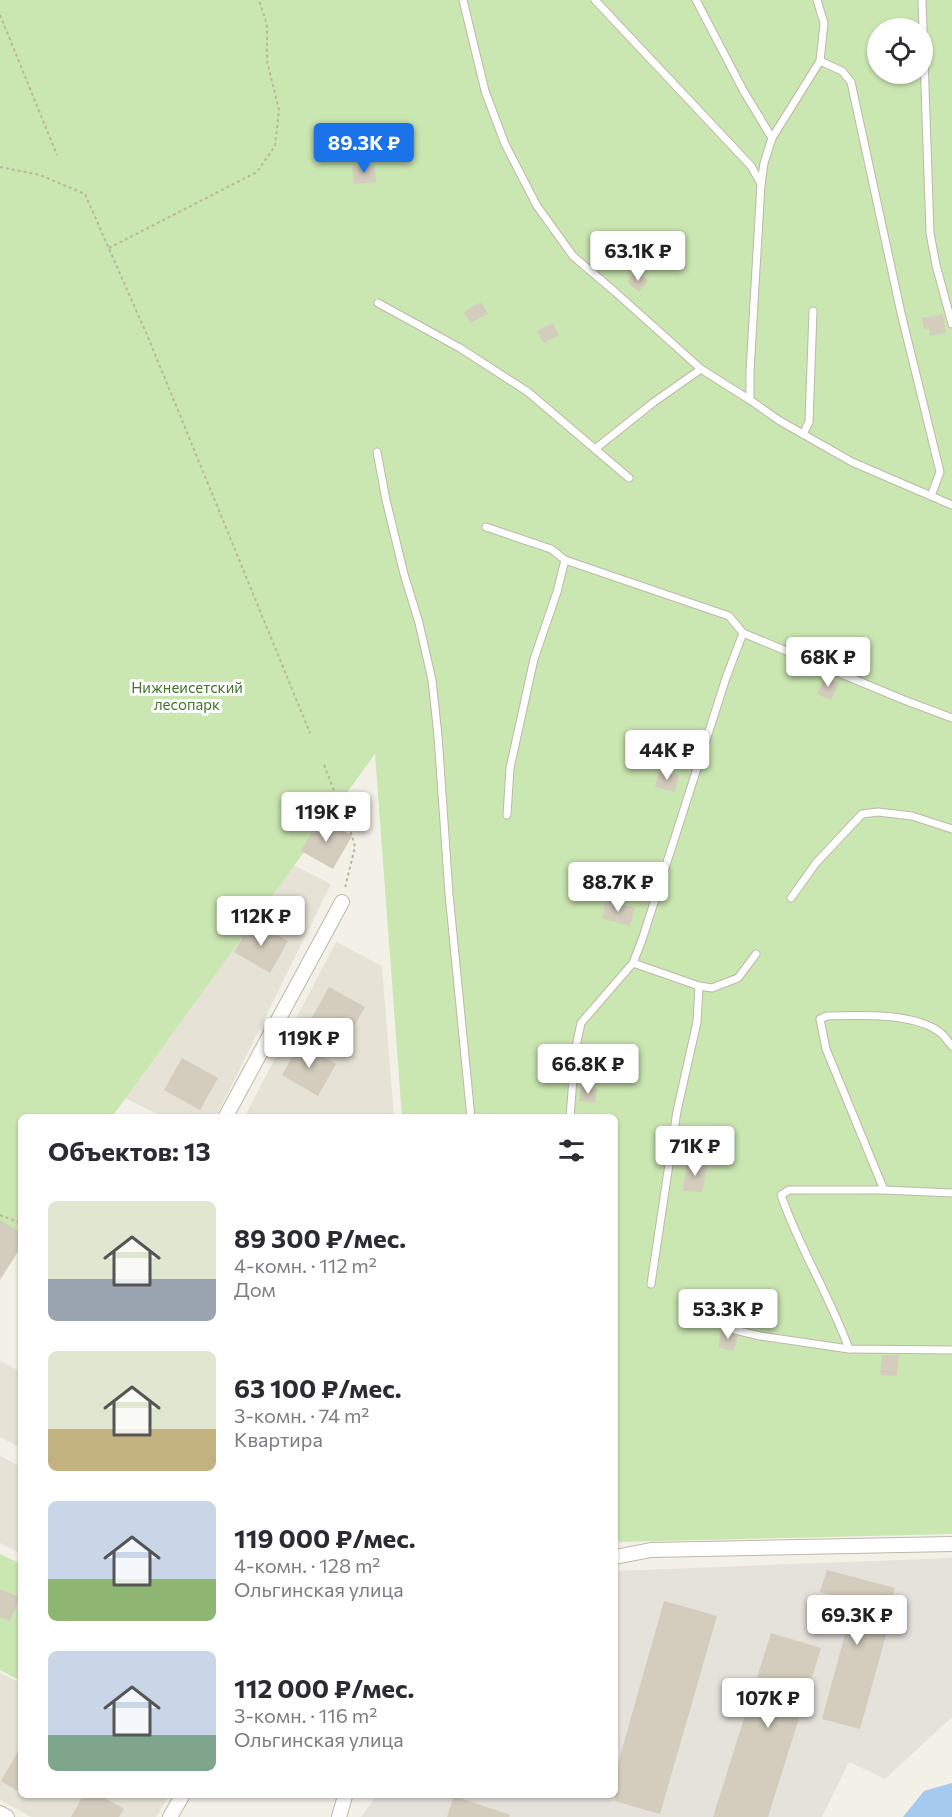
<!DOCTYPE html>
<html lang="ru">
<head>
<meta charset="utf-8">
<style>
	body { margin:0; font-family:Commissioner,sans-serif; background:#f7f7f7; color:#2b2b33; height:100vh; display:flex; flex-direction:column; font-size:22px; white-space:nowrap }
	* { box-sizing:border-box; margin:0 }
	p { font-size:20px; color:#7c7c81 }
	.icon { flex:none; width:33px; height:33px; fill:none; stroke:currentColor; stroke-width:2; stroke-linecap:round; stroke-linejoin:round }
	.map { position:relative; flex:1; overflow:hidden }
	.sheet { position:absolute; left:18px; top:1114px; width:600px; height:684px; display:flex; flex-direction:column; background:#fff; border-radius:9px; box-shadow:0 2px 4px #0004 }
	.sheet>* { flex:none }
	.buttons { position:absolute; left:867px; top:18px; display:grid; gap:12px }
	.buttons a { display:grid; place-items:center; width:66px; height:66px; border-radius:50%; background:#fff; box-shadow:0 2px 4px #0004; font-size:30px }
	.price { position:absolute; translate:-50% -51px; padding:0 14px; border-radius:6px; background:#fff; color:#222; font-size:20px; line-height:39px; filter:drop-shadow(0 2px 3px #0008) }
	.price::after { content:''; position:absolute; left:50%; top:36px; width:18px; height:14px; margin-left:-9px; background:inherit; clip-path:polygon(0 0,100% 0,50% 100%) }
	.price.on { background:#1a73e8; color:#fff }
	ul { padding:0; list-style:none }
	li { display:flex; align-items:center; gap:18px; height:150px; padding:0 30px }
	li span { display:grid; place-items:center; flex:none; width:168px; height:120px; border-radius:9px; color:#555 }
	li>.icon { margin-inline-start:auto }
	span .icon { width:72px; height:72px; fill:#fffc; stroke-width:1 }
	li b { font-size:26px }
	h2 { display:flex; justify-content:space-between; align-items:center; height:72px; padding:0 30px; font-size:26px }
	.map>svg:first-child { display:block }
	.residential { fill:#e6e2d5 }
	.industrial { fill:#e5e1db }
	.green { fill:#cae6b1; fill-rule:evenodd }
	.water { fill:#a5caed }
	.building { fill:#d4cdbd }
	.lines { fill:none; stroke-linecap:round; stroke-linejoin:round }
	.lane-casing { stroke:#beb8aa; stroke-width:9 }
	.street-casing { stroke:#beb8aa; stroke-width:16 }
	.path { stroke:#bfb59b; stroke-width:2; stroke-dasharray:3 3; stroke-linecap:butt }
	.lane { stroke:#fff; stroke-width:7 }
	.street { stroke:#fff; stroke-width:14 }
	.labels { text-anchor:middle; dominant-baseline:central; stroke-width:6; stroke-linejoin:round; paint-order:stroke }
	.park-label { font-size:15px; fill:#41752b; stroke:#fff }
</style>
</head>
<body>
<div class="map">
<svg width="952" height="1817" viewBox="0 0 952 1817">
	<rect width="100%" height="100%" fill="#f3f0e7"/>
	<g class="residential">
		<path d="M257,847L331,884L216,1117H163L115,1093Z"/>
		<path d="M336,942L382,966L394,1117L244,1118Z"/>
		<path d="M0,1361L21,1372V1448L0,1437Z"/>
		<path d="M0,1456L21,1467V1553L0,1543Z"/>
		<path d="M0,1673L21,1683V1796H169L156,1817H31L0,1800Z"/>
	</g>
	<path class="industrial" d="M952,1558V1717L885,1779L849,1762L822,1817H361L376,1796H615V1571Z"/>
	<g class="green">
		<path d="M0,0H952V1534L615,1542V1118L402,1117L375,754L112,1117L21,1118V1244L0,1273ZM878,28H922V74H878Z"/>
		<path d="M0,1554L21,1564V1681L0,1670Z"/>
	</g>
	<path class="water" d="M952,1783V1817H903L924,1791Z"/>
	<g class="building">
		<path d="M374,165L376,182L354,184L352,167Z"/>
		<path d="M636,271L648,281L639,292L627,282Z"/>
		<path d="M481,302L488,314L470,323L464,312Z"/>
		<path d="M943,314L946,333L930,336L929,328L924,329L922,318Z"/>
		<path d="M553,323L559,335L543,343L537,331Z"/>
		<path d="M826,676L839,683L831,700L817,694Z"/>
		<path d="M659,770L679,775L675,792L655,787Z"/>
		<path d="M320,817L352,836L333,869L301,851Z"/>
		<path d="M606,900L635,908L630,926L602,918Z"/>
		<path d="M252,921L288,941L270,973L234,952Z"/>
		<path d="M329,987L365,1007L347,1039L311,1019Z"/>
		<path d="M300,1043L336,1064L318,1096L282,1075Z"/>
		<path d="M182,1058L218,1078L200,1110L164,1090Z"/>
		<path d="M581,1087L597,1089L595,1103L579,1101Z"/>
		<path d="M687,1162L708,1166L702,1192L683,1191Z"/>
		<path d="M0,1220L21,1233V1247L0,1280Z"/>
		<path d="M722,1328L729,1330L732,1334L738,1336L734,1351L718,1347Z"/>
		<path d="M882,1355H899L897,1376L880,1375Z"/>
		<path d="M827,1570L895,1588L888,1616L891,1617L860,1729L822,1719L854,1601L820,1592Z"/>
		<path d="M0,1589L20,1597L10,1621L0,1617Z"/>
		<path d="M664,1601L717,1616L660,1814L615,1801V1774Z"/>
		<path d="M771,1633L821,1648L768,1817H713Z"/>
		<path d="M21,1746V1793L1,1781Z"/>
		<path d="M83,1796H101L124,1809L119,1817H71Z"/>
		<path d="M454,1796L510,1815L509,1817H447Z"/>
	</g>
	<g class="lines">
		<defs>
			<g id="lane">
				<path d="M463,0L485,91L505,144L537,206L573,256L614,291L701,369L750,400"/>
				<path d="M595,0L751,166L761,184"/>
				<path d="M696,0L743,90L772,138"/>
				<path d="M817,0L824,23L820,61L772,138L764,163L761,184L750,371V400L780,421L852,462L952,505"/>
				<path d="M922,0L930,233L936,265L952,324"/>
				<path d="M820,61L842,71L851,82L901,313L940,472L931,496"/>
				<path d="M378,303L460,348L528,392L629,478"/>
				<path d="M803,434L809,422L813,311"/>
				<path d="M595,449L654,402L701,369"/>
				<path d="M377,452L386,500L404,574L419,623L432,680L438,736L449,894L471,1118"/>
				<path d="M486,527L551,549L565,560L729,616L743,633L904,700L952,718"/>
				<path d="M507,815L510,768L534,659L557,592L565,560"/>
				<path d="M791,898L816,863L862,814L878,812L912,816L952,829"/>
				<path d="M633,963L699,986L712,988L738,978L756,954"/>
				<path d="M570,1118L575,1051L581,1023L633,963L642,940L726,678L743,633"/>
				<path d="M884,1190L826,1049L820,1019L827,1016C858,1015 919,1012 943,1035C946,1038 949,1043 952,1046"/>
				<path d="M651,1284L677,1111L697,1022L699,986"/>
				<path d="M735,1330L760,1336L849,1349L952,1350"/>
				<path d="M849,1349C830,1296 799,1248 781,1195L789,1190H884L952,1193"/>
			</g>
			<g id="street">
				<path d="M225,1118L342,902"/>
				<path d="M615,1557L651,1550L952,1544"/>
				<path d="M0,1813L7,1817"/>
				<path d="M170,1817L182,1796"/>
				<path d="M339,1817L345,1796"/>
			</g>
		</defs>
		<use href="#lane" class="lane-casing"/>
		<use href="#street" class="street-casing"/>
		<g class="path">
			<path d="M0,15L57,155"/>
			<path d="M0,167L40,175L85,194L150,342L310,733"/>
			<path d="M109,248L257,172L275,146L279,110L267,61V25L259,0"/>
			<path d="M324,765L352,836L355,847L345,888"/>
			<path d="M0,1215L21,1223"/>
		</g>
		<use href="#lane" class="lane"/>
		<use href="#street" class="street"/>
	</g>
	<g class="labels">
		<g class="park-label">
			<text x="187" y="687">Нижнеисетский<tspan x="187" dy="17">лесопарк</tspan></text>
		</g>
	</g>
</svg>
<div class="buttons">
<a><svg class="icon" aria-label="locate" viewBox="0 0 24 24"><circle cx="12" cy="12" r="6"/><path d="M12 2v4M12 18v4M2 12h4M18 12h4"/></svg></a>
</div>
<b class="price on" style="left:364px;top:174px">89.3K ₽</b>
<b class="price" style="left:638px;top:282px">63.1K ₽</b>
<b class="price" style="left:828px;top:688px">68K ₽</b>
<b class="price" style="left:667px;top:781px">44K ₽</b>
<b class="price" style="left:326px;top:843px">119K ₽</b>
<b class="price" style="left:618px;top:913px">88.7K ₽</b>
<b class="price" style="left:261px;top:947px">112K ₽</b>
<b class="price" style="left:309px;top:1069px">119K ₽</b>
<b class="price" style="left:588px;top:1095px">66.8K ₽</b>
<b class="price" style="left:695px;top:1177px">71K ₽</b>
<b class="price" style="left:728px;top:1340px">53.3K ₽</b>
<b class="price" style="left:857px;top:1646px">69.3K ₽</b>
<b class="price" style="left:768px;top:1729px">107K ₽</b>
<section class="sheet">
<h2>Объектов: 13<svg class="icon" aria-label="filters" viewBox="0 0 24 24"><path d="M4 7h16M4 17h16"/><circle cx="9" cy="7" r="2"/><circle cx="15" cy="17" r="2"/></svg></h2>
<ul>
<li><span style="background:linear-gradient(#dfe7d0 65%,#9aa5b1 0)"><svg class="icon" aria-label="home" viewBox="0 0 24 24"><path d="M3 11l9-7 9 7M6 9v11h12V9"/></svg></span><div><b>89 300 ₽/мес.</b><p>4-комн. · 112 m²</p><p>Дом</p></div></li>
<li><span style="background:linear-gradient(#dfe7d0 65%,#c2b280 0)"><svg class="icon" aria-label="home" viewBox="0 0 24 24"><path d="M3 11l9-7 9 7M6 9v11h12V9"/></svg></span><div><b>63 100 ₽/мес.</b><p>3-комн. · 74 m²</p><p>Квартира</p></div></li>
<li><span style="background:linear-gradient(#c9d6e8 65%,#8fb573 0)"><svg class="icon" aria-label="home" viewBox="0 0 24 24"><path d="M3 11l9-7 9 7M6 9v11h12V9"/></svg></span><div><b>119 000 ₽/мес.</b><p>4-комн. · 128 m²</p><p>Ольгинская улица</p></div></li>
<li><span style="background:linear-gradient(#c9d6e8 70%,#7fa58c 0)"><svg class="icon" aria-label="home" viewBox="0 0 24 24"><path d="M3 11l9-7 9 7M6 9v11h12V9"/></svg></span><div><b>112 000 ₽/мес.</b><p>3-комн. · 116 m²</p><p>Ольгинская улица</p></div></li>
</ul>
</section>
</div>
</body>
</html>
